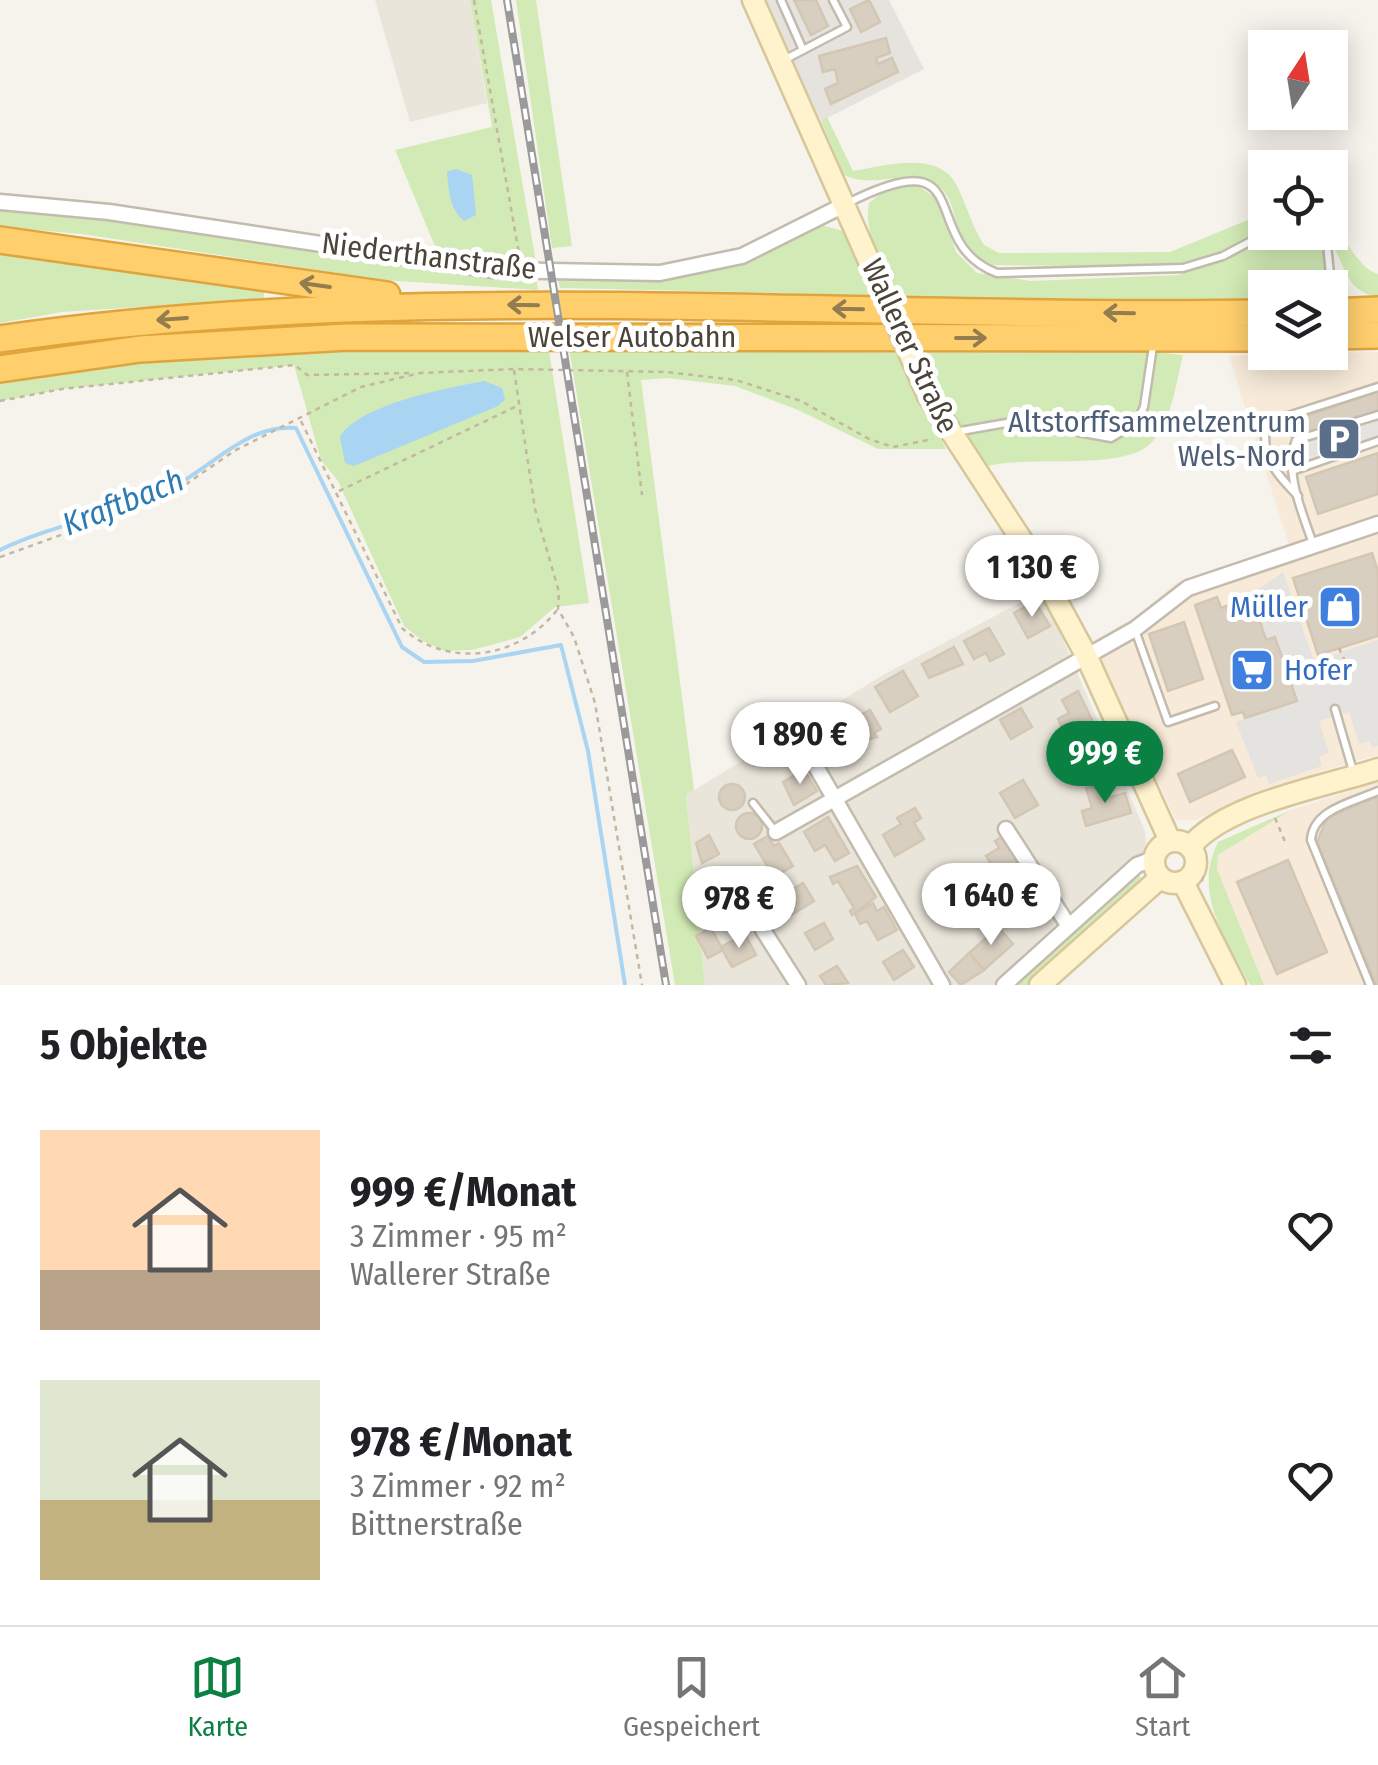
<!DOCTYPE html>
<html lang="de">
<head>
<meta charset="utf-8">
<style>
	body { margin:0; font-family:"Fira Sans Condensed",sans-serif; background:#f2f2f2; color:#202124; height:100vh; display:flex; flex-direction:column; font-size:38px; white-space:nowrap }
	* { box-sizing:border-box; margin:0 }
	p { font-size:32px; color:#757577 }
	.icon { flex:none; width:55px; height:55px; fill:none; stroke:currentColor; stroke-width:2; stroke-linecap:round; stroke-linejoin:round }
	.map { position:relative; height:985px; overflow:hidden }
	.details { display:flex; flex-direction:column; background:#fff; flex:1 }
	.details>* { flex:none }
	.needle { width:65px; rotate:12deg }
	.tools { position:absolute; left:1248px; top:30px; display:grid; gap:20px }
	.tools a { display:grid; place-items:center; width:100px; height:100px; border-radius:0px; background:#fff; box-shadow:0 5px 25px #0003; font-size:50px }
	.price { position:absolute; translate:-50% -85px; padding:0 22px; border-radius:35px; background:#fff; color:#222; font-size:32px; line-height:65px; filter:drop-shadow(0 2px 5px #0008) }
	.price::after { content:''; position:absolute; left:50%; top:60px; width:30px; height:22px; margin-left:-15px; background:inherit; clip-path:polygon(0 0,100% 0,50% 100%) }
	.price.selected { background:#0b8043; color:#fff }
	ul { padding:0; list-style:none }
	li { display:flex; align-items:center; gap:30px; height:250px; padding:0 40px }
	li span { display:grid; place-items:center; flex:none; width:280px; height:200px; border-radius:0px; color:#555 }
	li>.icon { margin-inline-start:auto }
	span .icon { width:120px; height:120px; fill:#fffc; stroke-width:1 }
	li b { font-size:42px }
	h2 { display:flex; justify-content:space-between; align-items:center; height:120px; padding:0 40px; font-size:42px }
	.dock { display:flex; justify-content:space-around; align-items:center; height:140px; border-top:2px solid #e0e0e0; background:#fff; font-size:28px; color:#757577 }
	.dock a { display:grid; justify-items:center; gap:5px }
	.dock .selected { color:#0b8043 }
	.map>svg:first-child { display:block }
	.residential { fill:#eae5da }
	.commercial { fill:#f7ead8 }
	.industrial { fill:#e6e2dd }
	.green { fill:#d2eab5 }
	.parking { fill:#e5e3e0 }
	.water { fill:#a9d4f2 }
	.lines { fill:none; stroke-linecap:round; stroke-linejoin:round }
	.stream { stroke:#a9d4f2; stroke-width:4 }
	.building { fill:#d8cfc1; stroke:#d3c7b4; stroke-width:2.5 }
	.lane-casing { stroke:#c2bbae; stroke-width:11 }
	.street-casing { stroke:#c2bbae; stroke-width:19 }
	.secondary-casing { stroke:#d6c79b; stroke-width:25 }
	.highway-casing { stroke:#e0a43c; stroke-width:30 }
	.path { stroke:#c4b79f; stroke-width:2.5; stroke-dasharray:5 5; stroke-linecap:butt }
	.lane { stroke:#fff; stroke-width:6 }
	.street { stroke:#fff; stroke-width:14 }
	.secondary { stroke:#fff3cd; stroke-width:20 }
	.highway { stroke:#ffcf6e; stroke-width:25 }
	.rail-casing { stroke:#9a9a9a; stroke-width:8 }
	.rail { stroke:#fff; stroke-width:4; stroke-dasharray:11; stroke-linecap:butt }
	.secondary-bridge-casing { stroke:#d6c79b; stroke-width:25; stroke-linecap:butt }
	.secondary-bridge { stroke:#fff3cd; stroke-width:20 }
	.oneway { stroke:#937c4e }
	.labels { text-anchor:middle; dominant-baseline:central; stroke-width:10; stroke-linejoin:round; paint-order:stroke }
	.street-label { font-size:30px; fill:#4b4439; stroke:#fff }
	.service-label { font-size:30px; fill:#4e5e75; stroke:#fff; text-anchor:end }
	.shop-label { font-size:30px; fill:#366cbe; stroke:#fff; text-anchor:end }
	.water-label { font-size:32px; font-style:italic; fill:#2e7ab2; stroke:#fff }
</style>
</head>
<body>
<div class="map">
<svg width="1378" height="985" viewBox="0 0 1378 985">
	<rect width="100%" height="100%" fill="#f6f3ec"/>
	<g class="residential">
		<path d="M375,0H470L487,103L410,122Z"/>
		<path d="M1042,591L1145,831L1146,846L1136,873L1006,985H705L686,795L885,674Z"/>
	</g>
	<g class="commercial">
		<path d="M1378,352V755L1324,770L1195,820H1176L1091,642L1137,616L1176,583L1289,545L1229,356Z"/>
		<path d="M1378,782V985H1264L1217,869L1218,855L1291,810Z"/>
	</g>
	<path class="industrial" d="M763,0H889L924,69L821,121Z"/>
	<g class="green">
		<path d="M470,0H491L537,268L439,256L395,150L492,127Z"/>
		<path d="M516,0H536L572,246L552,248Z"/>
		<path d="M827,117L853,171C884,166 939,149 957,186C967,206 972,226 984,245L999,253L1170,252L1265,213V229L1217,254L1175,267L988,265C980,260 968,254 964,246C953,227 957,196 935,184C904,167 874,190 844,175L821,121Z"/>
		<path d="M916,185L939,200L956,252L977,273L1031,281L1179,275L1280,232L1308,235L1325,254V279L1314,287L1265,288V300L1077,303L895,295C883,267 863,234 869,203L890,186Z"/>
		<path d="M0,208L248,237L466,274L536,276L538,290L382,280L82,234L0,227Z"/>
		<path d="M1330,220C1347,237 1355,266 1378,274V297C1338,290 1347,254 1322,233L1330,232Z"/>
		<path d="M821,225L843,231L872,295L560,288L558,279L670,278L729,267Z"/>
		<path d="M0,250L264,289V299L62,312L0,323Z"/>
		<path d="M569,348L898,353L946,449H878L798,410L735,386L667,378L641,380L694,790L686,795L705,985H675Z"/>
		<path d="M296,350L549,351L589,603L555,607L520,637L472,650L445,651L423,641L404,626L338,481L321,460L294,365L62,389L0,401V383L123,365Z"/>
		<path d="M921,353H1164L1183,355C1176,383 1172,420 1152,442C1125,472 1029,455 987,466L938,392Z"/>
		<path d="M1291,810L1218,855L1217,869L1264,985H1250C1226,938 1192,894 1218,842Z"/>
		<path d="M1136,873L1142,879L1121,904L1031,985H1006Z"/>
	</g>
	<g class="parking">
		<path d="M1378,417V436L1297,462L1301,441Z"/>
		<path d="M1283,572L1314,661L1378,640V746L1372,748L1370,741L1359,744L1349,712L1319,721L1329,753L1319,757L1322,766L1269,784L1266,775L1258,778L1236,722L1297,701L1276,636L1267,639L1252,594Z"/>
	</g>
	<g class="water">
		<path d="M456,169L472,175L476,215L464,221C449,208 449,191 447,172Z"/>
		<path d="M484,381L502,388L505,399L498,406L354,466L345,463L340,437C359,404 448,388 484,381Z"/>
	</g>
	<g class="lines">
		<path class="stream" d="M0,550C53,524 115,516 167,490C210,470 246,423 296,428L402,647L424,662L473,661L561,645L588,751L625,985"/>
	</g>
	<g class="building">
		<path d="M794,0H816L828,26L811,35Z"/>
		<path d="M869,0L880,22L861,32L850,9Z"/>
		<path d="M886,38L890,53L876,58L878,64L892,58L898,72L831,104L825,89L838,83L835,69L823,72L819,56Z"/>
		<path d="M1378,392V411L1300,437L1279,434L1276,426Z"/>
		<path d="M1378,453V494L1318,514L1306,477Z"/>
		<path d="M1372,553L1378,572V636L1318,655L1293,578Z"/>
		<path d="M1217,597L1221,608L1252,597L1266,640L1275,637L1297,701L1245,718L1243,712L1232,715L1195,605Z"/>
		<path d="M1030,604L1035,610L1039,608L1050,626L1028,638L1014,613Z"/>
		<path d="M1184,622L1203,679L1168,691L1149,634Z"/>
		<path d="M989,628L1004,654L990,661L986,653L974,659L964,641Z"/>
		<path d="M954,647L963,664L929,678L922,664Z"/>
		<path d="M903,671L918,696L890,712L875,687Z"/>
		<path d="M1078,691L1093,722L1066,735L1058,719L1069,713L1062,700Z"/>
		<path d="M1021,708L1032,727L1011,739L1000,720Z"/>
		<path d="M870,710L881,729L874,733L877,737L860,742L849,721Z"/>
		<path d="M832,718L845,739L821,754L808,732Z"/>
		<path d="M1094,729L1109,758L1086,770L1071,740Z"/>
		<path d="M1232,750L1245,777L1190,802L1178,774Z"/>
		<path d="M804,770L817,791L794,805L783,782Z"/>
		<path d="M1023,780L1038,805L1015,818L1000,793Z"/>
		<circle cx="732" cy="797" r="13"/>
		<path d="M1100,784L1104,799L1125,793L1131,813L1086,826L1082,811L1092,808L1086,788Z"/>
		<path d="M1378,796V985H1376L1317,842L1327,818Z"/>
		<path d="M915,808L921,818L914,823L924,839L895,856L883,835L901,824L897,818Z"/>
		<circle cx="749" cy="826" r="13"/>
		<path d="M828,817L849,853L835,861L825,845L815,851L804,832Z"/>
		<path d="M709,835L719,854L702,863L696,843Z"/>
		<path d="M1005,835L1021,860L1014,865L1025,883L1009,893L986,856L999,848L995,841Z"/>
		<path d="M768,836L774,846L779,843L793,866L774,877L754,844Z"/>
		<path d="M1288,860L1327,952L1277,974L1237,882Z"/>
		<path d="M857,866L876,897L852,915L850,911L854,908L838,881L833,884L830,877Z"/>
		<path d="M803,883L814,901L791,915L780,897Z"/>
		<path d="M873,903L877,911L884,907L897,930L878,940L867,921L860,924L855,914Z"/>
		<path d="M824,923L833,939L815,950L805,933Z"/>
		<path d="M998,927L1013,944L984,970L969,953Z"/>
		<path d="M711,928L723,950L708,958L696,936Z"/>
		<path d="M745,934L756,955L732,967L721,947Z"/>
		<path d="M903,950L914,967L894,980L883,962Z"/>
		<path d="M969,953L984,970L961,985L949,972Z"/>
		<path d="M837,966L848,983L826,985L820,976Z"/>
	</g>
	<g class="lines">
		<defs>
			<g id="lane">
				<path d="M781,0L803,50"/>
				<path d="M782,61L847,27L833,0"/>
				<path d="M848,203C982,136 915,242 997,273L1183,268L1223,256L1268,232"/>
				<path d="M1314,232L1327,244L1333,305"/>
				<path d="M955,432L1018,421L1111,438L1136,423L1144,407L1153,346"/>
				<path d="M1292,471L1378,441"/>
				<path d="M1298,496C1275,472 1261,458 1266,423L1378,387"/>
				<path d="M1313,544C1302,511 1284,473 1296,440L1378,415"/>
				<path d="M1135,630L1168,722L1215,706"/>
				<path d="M1335,709L1353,771"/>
				<path d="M753,803L775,831"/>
				<path d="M1370,985L1311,840C1313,809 1354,802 1378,791"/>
			</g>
			<g id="street">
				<path d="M0,202L109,212L493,270L660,273L742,256L846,204"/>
				<path d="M796,732L942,985"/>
				<path d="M1006,829L1068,925"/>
				<path d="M776,832L1135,629L1188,588L1378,524"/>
				<path d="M763,930L798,985"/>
				<path d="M1004,985L1137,865L1153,859"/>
			</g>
			<g id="secondary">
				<path d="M753,0L865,252"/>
				<path d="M928,396L1034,559L1086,655L1170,841"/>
				<circle cx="1175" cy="862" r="21"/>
				<path d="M1190,847C1226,803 1324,787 1378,769"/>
				<path d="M1183,882L1235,985"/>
				<path d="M1040,985L1160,878"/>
			</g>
			<g id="highway">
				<path d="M0,240L387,295"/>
				<path d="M1330,312L1378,310"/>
				<path d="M1330,336L1378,335"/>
				<path d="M0,339C419,278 843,320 1265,313"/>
				<path d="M0,369L140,349L347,337L1265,338"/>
			</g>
		</defs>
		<use href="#lane" class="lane-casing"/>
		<use href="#street" class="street-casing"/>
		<use href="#secondary" class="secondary-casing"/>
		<use href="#highway" class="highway-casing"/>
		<g class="path">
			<path d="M474,0L520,259"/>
			<path d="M514,370L535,509L559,592L558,609L574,637L595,703L642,985"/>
			<path d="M627,372L642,495"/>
			<path d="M0,401L62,389L295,365L307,375L414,373"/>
			<path d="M301,421L402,628C448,669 519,659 557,610"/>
			<path d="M339,491L517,406"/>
			<path d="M0,557L169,496L234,451L361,387L420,373L514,369L666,372L736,380L801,401L869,439L893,447L933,439"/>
			<path d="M1339,648L1348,668"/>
			<path d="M1275,818L1286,844"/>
			<path d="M1202,881L1206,854"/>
		</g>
		<use href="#lane" class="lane"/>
		<use href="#street" class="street"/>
		<use href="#secondary" class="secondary"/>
		<use href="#highway" class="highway"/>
		<defs>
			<path id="rail" d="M507,0L666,985"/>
		</defs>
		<use href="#rail" class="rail-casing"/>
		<use href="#rail" class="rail"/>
		<defs>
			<path id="secondary-bridge" d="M865,252L928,396"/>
		</defs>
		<use href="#secondary-bridge" class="secondary-bridge-casing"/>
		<use href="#secondary-bridge" class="secondary-bridge"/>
	</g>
	<defs><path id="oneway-shaft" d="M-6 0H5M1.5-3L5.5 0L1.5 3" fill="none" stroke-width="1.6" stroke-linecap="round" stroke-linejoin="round" transform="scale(2.5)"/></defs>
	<g class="oneway">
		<use href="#oneway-shaft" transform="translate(315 285) rotate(-172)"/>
		<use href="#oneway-shaft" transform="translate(523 305) rotate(-179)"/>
		<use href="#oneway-shaft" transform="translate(848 309) rotate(-179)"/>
		<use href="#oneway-shaft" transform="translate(1119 313) rotate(-179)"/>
		<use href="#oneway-shaft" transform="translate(172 319) rotate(176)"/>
		<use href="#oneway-shaft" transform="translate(971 338)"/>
	</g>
	<defs>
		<symbol id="parking-square" viewBox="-11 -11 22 22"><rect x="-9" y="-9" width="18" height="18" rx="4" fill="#5c6f8a" stroke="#fff"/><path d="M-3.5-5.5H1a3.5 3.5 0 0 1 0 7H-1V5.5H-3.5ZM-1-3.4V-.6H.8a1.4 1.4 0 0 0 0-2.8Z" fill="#fff"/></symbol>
		<symbol id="shop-square" viewBox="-11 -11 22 22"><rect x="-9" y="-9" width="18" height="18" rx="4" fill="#3f7fe0" stroke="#fff"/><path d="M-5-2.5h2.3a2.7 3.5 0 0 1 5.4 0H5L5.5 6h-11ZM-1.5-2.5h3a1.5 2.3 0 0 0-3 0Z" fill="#fff"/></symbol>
		<symbol id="supermarket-square" viewBox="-11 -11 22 22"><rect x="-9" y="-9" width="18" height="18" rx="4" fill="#3f7fe0" stroke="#fff"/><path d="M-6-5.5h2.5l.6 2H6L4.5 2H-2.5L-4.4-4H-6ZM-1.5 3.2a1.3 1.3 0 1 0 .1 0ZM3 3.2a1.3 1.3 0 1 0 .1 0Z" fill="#fff"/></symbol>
	</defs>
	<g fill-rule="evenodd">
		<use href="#parking-square" x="1314" y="414" width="50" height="50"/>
		<use href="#shop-square" x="1315" y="582" width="50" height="50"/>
		<use href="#supermarket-square" x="1227" y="645" width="50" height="50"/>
	</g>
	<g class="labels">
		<g class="street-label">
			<text transform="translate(429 256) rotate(7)">Niederthanstraße</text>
			<text x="632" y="337">Welser Autobahn</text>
			<text transform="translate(910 346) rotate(65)">Wallerer Straße</text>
		</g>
		<g class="service-label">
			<text x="1306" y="422">Altstorffsammelzentrum<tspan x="1306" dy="34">Wels-Nord</tspan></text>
		</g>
		<g class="shop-label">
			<text x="1308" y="607">Müller</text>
			<text x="1284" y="670" text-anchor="start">Hofer</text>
		</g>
		<g class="water-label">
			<text transform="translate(123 502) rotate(-22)">Kraftbach</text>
		</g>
	</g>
</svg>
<div class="tools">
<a><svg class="needle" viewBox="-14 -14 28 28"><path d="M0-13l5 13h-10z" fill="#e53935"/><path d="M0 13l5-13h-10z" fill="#757577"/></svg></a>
<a><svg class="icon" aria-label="locate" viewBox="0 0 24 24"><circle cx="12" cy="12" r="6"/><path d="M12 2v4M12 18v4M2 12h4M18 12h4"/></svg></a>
<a><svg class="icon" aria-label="layers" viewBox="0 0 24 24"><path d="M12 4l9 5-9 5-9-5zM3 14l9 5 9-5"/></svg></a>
</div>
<b class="price" style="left:1032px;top:620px">1 130 €</b>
<b class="price" style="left:800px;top:787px">1 890 €</b>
<b class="price selected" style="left:1105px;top:806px">999 €</b>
<b class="price" style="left:991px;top:948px">1 640 €</b>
<b class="price" style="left:739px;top:951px">978 €</b>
</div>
<section class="details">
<h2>5 Objekte<svg class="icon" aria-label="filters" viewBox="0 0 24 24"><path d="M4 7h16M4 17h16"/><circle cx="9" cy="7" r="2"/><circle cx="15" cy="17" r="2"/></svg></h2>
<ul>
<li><span style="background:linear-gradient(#ffd9b3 70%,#b9a48a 0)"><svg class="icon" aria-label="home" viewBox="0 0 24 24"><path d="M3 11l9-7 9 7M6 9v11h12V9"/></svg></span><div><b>999 €/Monat</b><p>3 Zimmer · 95 m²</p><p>Wallerer Straße</p></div><svg class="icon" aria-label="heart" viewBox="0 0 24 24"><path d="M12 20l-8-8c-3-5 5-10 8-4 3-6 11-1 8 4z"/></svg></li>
<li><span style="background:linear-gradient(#dfe7d0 60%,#c2b280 0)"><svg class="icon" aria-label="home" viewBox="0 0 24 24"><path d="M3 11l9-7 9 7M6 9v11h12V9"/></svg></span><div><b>978 €/Monat</b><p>3 Zimmer · 92 m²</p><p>Bittnerstraße</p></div><svg class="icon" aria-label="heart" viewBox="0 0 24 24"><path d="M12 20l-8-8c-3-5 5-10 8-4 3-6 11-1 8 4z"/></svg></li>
</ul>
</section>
<nav class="dock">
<a class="selected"><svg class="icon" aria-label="map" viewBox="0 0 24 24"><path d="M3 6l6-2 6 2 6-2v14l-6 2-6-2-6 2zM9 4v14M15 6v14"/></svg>Karte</a>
<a><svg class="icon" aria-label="saved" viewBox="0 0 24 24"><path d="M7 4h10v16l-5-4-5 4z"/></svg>Gespeichert</a>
<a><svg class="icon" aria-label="home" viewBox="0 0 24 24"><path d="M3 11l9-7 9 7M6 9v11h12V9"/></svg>Start</a>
</nav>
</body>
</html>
